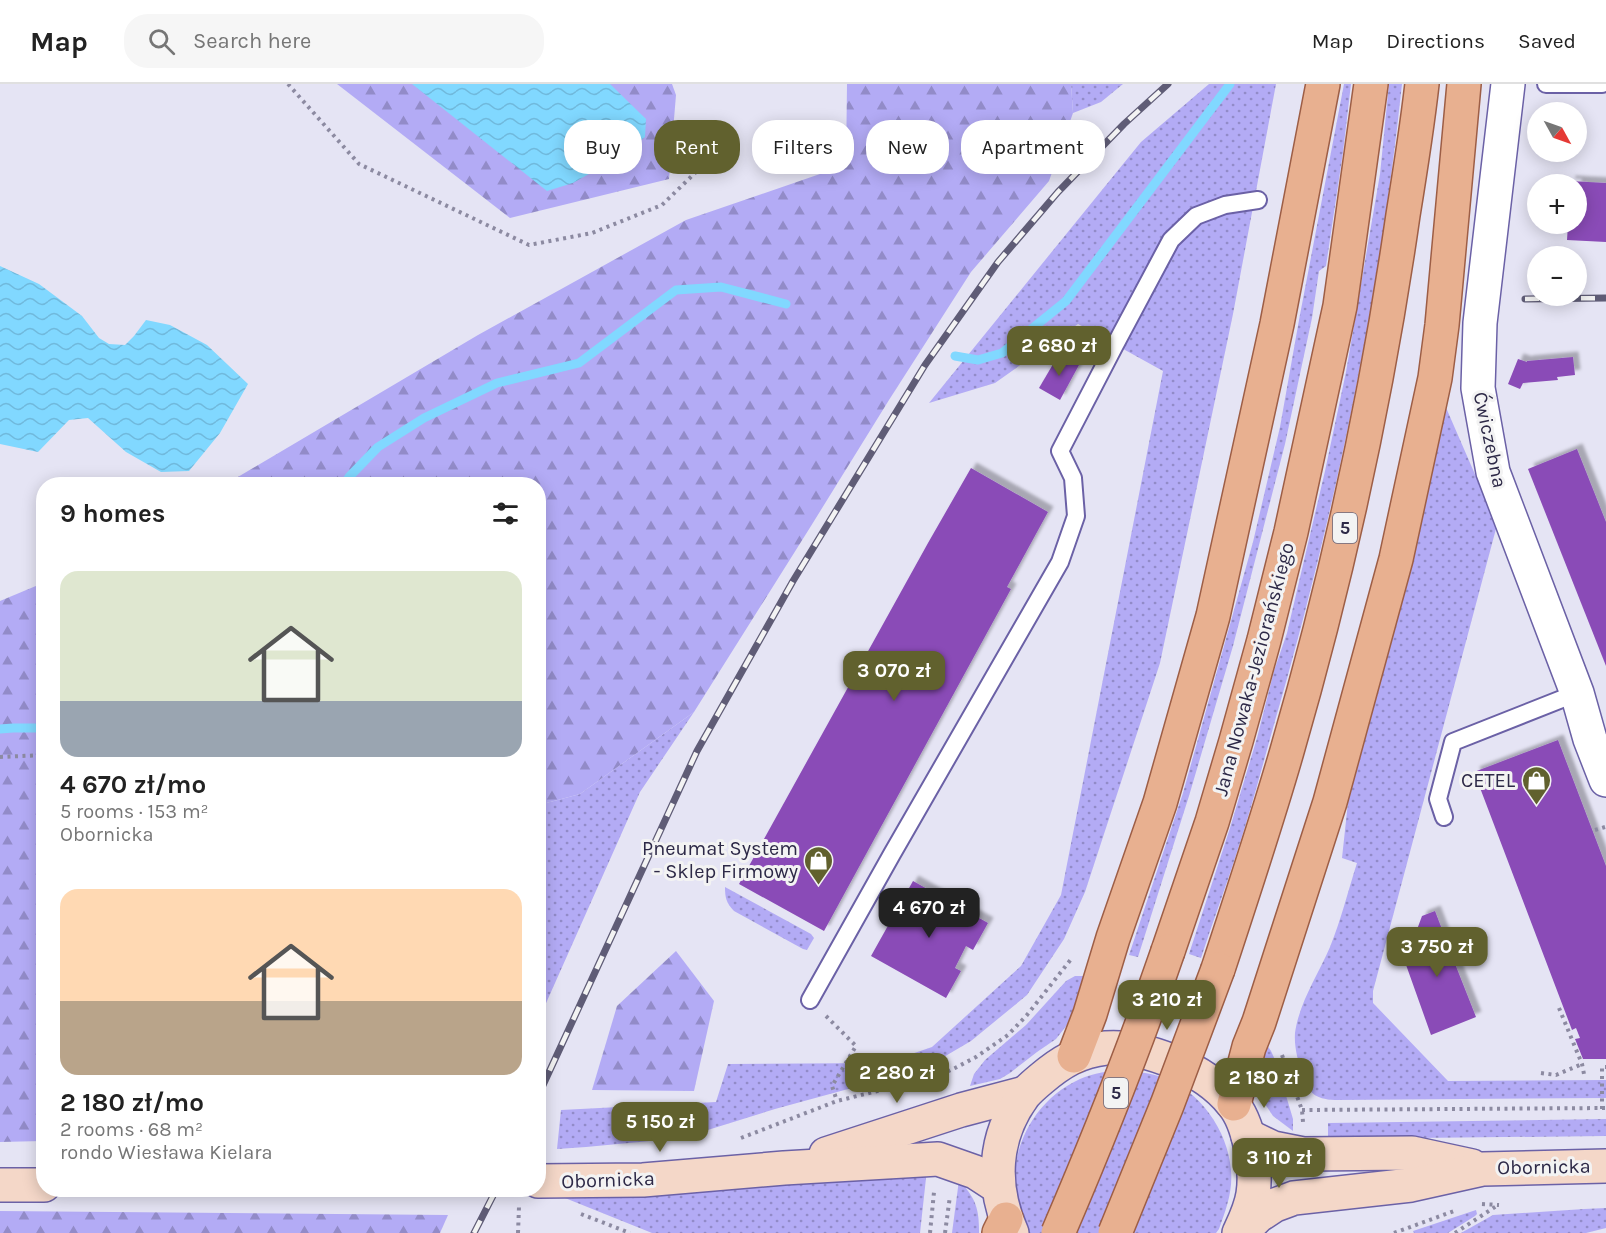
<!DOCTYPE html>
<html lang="en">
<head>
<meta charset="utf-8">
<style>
	body { margin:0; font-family:Karla,sans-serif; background:#f6f6f6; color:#222; height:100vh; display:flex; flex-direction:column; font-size:22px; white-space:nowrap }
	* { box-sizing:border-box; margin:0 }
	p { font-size:20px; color:#767676 }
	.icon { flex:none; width:33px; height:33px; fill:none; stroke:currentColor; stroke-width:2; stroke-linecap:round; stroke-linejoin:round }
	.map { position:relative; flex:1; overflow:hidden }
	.sheet { position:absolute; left:36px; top:393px; width:510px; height:720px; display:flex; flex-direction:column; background:#fff; border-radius:24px; box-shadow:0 3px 15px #0003 }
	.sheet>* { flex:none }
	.top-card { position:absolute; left:564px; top:36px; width:570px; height:54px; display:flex; gap:12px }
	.needle { width:39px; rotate:130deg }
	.tools { position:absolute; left:1527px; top:18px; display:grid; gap:12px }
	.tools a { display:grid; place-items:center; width:60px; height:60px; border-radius:50%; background:#fff; box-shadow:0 3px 15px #0003; font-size:30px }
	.price { position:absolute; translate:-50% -51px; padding:0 14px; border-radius:12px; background:#61612e; color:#fff; font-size:20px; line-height:39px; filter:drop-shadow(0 2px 3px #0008) }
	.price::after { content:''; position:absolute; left:50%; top:36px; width:18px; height:14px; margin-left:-9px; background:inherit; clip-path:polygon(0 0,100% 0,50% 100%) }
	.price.on { background:#222; color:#fff }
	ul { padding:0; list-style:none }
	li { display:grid; align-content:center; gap:12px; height:318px; padding:0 24px }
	li span { display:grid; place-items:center; height:186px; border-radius:18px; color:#555 }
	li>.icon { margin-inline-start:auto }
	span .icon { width:108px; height:108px; fill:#fffc; stroke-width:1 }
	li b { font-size:26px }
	h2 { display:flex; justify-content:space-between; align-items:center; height:72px; padding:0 24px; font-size:26px }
	.chip { padding:0 21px; border-radius:24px; background:#fff; box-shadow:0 3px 15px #0003; font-size:21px; line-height:54px }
	.chip.on { background:#61612e; color:#fff }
	header { display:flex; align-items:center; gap:36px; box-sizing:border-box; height:84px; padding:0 30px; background:#fff; border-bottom:2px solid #e0e0e0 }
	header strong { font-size:28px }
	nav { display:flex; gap:33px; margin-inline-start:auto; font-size:21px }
	.search { width:420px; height:54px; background:#f6f6f6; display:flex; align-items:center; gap:15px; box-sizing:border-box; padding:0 21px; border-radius:24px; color:#767676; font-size:22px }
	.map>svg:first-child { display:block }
	.grass { fill:url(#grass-dots) }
	.forest { fill:url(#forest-firs) }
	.water { fill:url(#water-waves) }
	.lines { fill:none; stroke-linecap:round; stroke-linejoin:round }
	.stream { stroke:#81d8ff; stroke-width:9 }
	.building { fill:#8a4cb7; filter:url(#shadow) }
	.lane-casing { stroke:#6b61a6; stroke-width:20 }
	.street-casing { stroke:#6b61a6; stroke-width:36 }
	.secondary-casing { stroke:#6b61a6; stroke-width:36 }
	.primary-casing { stroke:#9d5e46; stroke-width:36 }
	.path { stroke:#8c8aa1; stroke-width:4; stroke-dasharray:3 4.5; stroke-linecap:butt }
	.lane { stroke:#fff; stroke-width:16 }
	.street { stroke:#fff; stroke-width:33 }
	.secondary { stroke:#f4d7c8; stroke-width:33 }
	.primary { stroke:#e8b090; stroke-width:33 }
	.rail-casing { stroke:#5f5c76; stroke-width:7 }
	.rail { stroke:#f3f3f3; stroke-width:4.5; stroke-dasharray:14; stroke-linecap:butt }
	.primary-bridge-casing { stroke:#9d5e46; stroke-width:36; stroke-linecap:butt }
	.primary-bridge { stroke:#e8b090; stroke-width:33 }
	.labels { text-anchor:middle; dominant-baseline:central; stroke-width:6; stroke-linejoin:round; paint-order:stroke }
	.shield { fill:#f3f3f3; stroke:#68667b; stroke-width:1.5 }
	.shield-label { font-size:18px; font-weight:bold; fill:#2d2947 }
	.street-label { font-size:20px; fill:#2d2947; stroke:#f3f3f3 }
	.poi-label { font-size:20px; fill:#2d2947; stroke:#f3f3f3; text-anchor:end }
</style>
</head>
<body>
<header>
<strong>Map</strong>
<div class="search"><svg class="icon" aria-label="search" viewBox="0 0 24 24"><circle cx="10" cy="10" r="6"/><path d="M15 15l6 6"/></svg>Search here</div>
<nav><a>Map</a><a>Directions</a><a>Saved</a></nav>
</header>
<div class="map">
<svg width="1606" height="1149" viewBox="0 0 1606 1149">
	<defs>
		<pattern id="grass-dots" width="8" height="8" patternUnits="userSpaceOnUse" patternTransform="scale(1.5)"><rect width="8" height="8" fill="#b3abf5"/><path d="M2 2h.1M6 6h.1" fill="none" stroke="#928bc8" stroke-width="1.8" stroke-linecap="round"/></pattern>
		<pattern id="forest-firs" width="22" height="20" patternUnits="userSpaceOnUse" patternTransform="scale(1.5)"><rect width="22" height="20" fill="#b3abf5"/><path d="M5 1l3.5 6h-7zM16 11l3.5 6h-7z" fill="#928bc8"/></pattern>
		<pattern id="water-waves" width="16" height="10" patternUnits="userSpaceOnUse" patternTransform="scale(1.5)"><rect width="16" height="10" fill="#81d8ff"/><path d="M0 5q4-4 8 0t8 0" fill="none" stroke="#70b9dc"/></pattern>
		<filter id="shadow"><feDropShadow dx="5.5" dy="-5.5" stdDeviation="1.5" flood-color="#0004"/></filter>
	</defs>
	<rect width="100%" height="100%" fill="#e5e4f4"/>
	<g class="grass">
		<path d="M1071,0H1123L1101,18L1073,29Z"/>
		<path d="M1209,0H1276L1233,230L1160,579L1085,808L1064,855L1027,911L971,957L925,984L775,1025L682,1054L586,1063L557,1065L561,1026L716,1018L728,980L885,979L932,963L1021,882L1061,811L1163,287L1078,240L995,299L929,319L1141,58Z"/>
		<path d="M1344,0H1351L1343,68L1326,182L1319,187L1312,234L1285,360L1233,562L1189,712L1138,873L1129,871L1183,709L1253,458L1280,343L1299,236Z"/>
		<path d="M1389,0H1402C1379,218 1334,434 1273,644C1261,687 1250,729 1236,771C1225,805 1212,840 1201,874L1189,870L1230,744L1257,654L1274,587L1287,549L1325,387L1346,288L1380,90Z"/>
		<path d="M1444,319L1497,441L1373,907V919L1448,997L1606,996V1014L1335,1016C1314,1015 1309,1009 1302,990C1298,977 1294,963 1295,949C1299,919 1318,891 1330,863C1341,836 1348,807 1357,779L1342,774L1349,709Z"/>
		<path d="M694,628L640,708L539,935V721L580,710Z"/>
		<path d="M725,803L811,850L814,854L807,866L803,865L734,827C726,819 725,813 725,803Z"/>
		<path d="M1075,892H1087L1071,934L1067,941L1056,955L1037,968L1010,989L1000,995L970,1002L974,990L985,976L1026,941L1066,897Z"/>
		<path d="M1264,957L1271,967L1276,978L1293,1035V1047L1273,1032L1263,1017L1256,994Z"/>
		<path d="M1125,985C1137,988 1150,989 1162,993C1199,1006 1228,1046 1231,1086C1233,1107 1226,1126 1219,1145L1216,1149H1029C1026,1141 1021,1132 1018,1123C1005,1072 1031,1017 1080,995C1093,989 1110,987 1125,985Z"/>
		<path d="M1606,1035V1052L1328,1055V1039Z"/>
		<path d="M927,1085L920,1149H652L565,1114L573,1113L641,1112L713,1107Z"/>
		<path d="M959,1096C976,1115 979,1124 979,1149H952Z"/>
		<path d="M1606,1124V1144L1586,1149H1461L1493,1131L1584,1125Z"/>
		<path d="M1476,1126L1477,1130L1475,1132L1448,1149H1414L1413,1147Z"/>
	</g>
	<g class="forest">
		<path d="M337,0H672L676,11L669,95L510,134Z"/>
		<path d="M847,0H1071L1073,29L1049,97L971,188L889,316L811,442L694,628L580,710L539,721L538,400H226L478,251L686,136L846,81Z"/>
		<path d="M43,499V1057L0,1058V517Z"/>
		<path d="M676,867L714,917L694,1007L592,1006L617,922Z"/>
		<path d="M0,1127L448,1131L440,1149H0Z"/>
	</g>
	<g class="water">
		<path d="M412,0H610L646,35L645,53L626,69L573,99L547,107Z"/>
		<path d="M0,182L39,200L82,232L99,254L109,260L125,261L134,252L146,236L170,241L207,261L248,300L220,349L189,387L161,388L126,368L88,334L69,336L38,368L0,360Z"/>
	</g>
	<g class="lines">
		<g class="stream">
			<path d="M955,272L978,276L1002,269L1066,217L1230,0"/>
			<path d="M344,400L349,393L378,363L424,334L497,299L579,279L676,206L721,203L786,220"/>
			<path d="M0,645L13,644H44"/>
		</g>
	</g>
	<g class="building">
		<path d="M1570,97L1606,99V158L1567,156L1568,140H1576V100H1570Z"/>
		<path d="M1059,270L1079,281L1060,316L1039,304Z"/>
		<path d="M1573,273L1575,291L1557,293L1558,296L1523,299L1520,305L1508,300L1518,275L1527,278V277Z"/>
		<path d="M1577,365L1606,438V582L1528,385Z"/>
		<path d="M971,384L1048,428L1007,503L1011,505L824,847L739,800L928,459Z"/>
		<path d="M1558,656L1606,782V975H1583L1575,955L1580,954L1576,944L1572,946L1474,688Z"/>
		<path d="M913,797L988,839L973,866L966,862L955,884L961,887L946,914L871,872Z"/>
		<path d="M1435,827L1445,853L1439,855L1442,864L1448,862L1476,933L1431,951L1405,878L1422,832Z"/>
	</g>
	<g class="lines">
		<defs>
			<g id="lane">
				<path d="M1546,0H1602"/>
				<path d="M1444,733L1438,715L1453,658L1577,609"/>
				<path d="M810,916L892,770L1060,478L1076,432L1073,394L1060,367L1115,261L1171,156L1196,132L1225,121L1258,116"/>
			</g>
			<path id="street" d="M1508,0L1480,239L1478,304L1493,388L1577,609L1590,655L1606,696"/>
			<g id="secondary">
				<path d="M1248,1052L1273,1064L1303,1070L1412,1069L1472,1082"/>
				<path d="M826,1070L961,1026L1025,1009"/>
				<path d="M538,1097L643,1096L784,1084L938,1075L975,1088L998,1103"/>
				<path d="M0,1101H44"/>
				<path d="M1012,1149C991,1102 993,1053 1024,1011C1029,1005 1035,1000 1041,995C1061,978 1079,967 1106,964C1128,962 1152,969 1172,977C1194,986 1217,1000 1232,1019C1249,1038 1257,1085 1253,1110C1251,1124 1245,1136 1239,1149"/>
				<path d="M1241,1149L1258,1132L1275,1121L1294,1114L1411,1101L1483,1085L1606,1082"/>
			</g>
			<g id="primary">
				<path d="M1168,867L1212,738L1236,657L1264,556L1291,448L1340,222L1371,0"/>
				<path d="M1218,885C1242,812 1266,740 1287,667C1338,491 1377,312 1403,131C1410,88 1417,44 1422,0"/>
				<path d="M1074,972L1090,930L1113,854L1160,719L1213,532L1277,240L1323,0"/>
				<path d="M1234,1020L1249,963L1259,938L1330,718L1396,475L1435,294L1442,241L1464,0"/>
				<path d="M999,1149L1006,1135"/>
			</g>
		</defs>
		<use href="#lane" class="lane-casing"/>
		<use href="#street" class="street-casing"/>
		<use href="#secondary" class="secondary-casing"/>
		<use href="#primary" class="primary-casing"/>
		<g class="path">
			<path d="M288,0L359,80L529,161L592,149L662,121L697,87L710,36"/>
			<path d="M0,673L44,671"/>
			<path d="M1595,746L1605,743"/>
			<path d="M1559,924L1582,980L1584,990"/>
			<path d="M826,932L856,962L832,1002L837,1017"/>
			<path d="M1282,971L1302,1026L1303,1038"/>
			<path d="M1541,989L1556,991L1582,980"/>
			<path d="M1602,1025V983H1606"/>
			<path d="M1302,1026L1606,1024"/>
			<path d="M741,1054L837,1017L938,992L955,984L976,973L1008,951L1027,931L1072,874"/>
			<path d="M1482,1120L1499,1121"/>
			<path d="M581,1130L630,1149"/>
			<path d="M518,1149L519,1123"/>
			<path d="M930,1149L934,1108"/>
			<path d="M945,1149L950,1112"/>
			<path d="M1394,1149L1454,1127"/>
			<path d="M1455,1149L1498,1121"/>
		</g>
		<use href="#lane" class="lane"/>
		<use href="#street" class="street"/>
		<use href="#secondary" class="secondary"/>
		<use href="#primary" class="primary"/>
		<defs>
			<g id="rail">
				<path d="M1525,215L1606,214"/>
				<path d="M538,1012L697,667L793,497L925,281L998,178L1058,108L1124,40L1168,0"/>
				<path d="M474,1149L496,1106"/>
			</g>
		</defs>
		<use href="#rail" class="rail-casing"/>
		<use href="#rail" class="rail"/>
		<defs>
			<g id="primary-bridge">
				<path d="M1058,1149C1098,1056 1135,963 1168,867"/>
				<path d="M1115,1149L1167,1021L1218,885"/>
			</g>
		</defs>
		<use href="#primary-bridge" class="primary-bridge-casing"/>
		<use href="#primary-bridge" class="primary-bridge"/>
	</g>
	<defs>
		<symbol id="shop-pin" viewBox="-11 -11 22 30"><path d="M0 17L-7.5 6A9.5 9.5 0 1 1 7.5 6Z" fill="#61612e" stroke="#f3f3f3"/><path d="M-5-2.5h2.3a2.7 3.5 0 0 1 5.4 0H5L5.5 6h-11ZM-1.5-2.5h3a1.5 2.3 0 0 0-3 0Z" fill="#fff"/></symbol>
	</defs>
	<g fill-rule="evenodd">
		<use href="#shop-pin" x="1520" y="680" width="33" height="45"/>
		<use href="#shop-pin" x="802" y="760" width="33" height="45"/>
	</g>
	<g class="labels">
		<g class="shield">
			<rect x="1333" y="429" width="24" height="30" rx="4.5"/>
			<rect x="1104" y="994" width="24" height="30" rx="4.5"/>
		</g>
		<g class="shield-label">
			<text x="1345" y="444">5</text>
			<text x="1116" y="1009">5</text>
		</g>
		<g class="street-label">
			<text transform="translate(1490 356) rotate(78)">Ćwiczebna</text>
			<text transform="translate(1254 585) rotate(-75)">Jana Nowaka-Jeziorańskiego</text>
			<text transform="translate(1544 1083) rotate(-1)">Obornicka</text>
			<text transform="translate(608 1096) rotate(-2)">Obornicka</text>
		</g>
		<g class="poi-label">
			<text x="1515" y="696">CETEL</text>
			<text x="798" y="764">Pneumat System<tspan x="798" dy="23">- Sklep Firmowy</tspan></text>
		</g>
	</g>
</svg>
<div class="tools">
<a><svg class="needle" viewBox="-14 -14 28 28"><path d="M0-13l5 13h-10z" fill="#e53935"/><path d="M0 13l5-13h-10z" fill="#767676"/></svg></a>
<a>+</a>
<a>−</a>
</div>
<b class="price" style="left:1059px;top:293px">2 680 zł</b>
<b class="price" style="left:894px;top:618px">3 070 zł</b>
<b class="price on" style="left:929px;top:855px">4 670 zł</b>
<b class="price" style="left:1437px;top:894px">3 750 zł</b>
<b class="price" style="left:1167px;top:947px">3 210 zł</b>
<b class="price" style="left:897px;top:1020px">2 280 zł</b>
<b class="price" style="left:1264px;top:1025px">2 180 zł</b>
<b class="price" style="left:660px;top:1069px">5 150 zł</b>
<b class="price" style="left:1279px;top:1105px">3 110 zł</b>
<div class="top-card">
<a class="chip">Buy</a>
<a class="chip on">Rent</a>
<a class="chip">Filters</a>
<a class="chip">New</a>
<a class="chip">Apartment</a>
</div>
<section class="sheet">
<h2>9 homes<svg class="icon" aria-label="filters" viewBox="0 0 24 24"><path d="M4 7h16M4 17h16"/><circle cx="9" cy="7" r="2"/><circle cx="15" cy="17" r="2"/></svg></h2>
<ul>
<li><span style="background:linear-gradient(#dfe7d0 70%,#9aa5b1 0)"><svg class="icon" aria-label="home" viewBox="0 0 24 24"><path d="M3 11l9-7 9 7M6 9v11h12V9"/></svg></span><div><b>4 670 zł/mo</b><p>5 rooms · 153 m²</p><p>Obornicka</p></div></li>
<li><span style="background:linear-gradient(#ffd9b3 60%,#b9a48a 0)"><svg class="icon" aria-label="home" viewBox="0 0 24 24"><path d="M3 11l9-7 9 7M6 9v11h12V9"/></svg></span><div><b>2 180 zł/mo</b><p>2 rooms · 68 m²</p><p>rondo Wiesława Kielara</p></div></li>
</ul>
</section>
</div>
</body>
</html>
